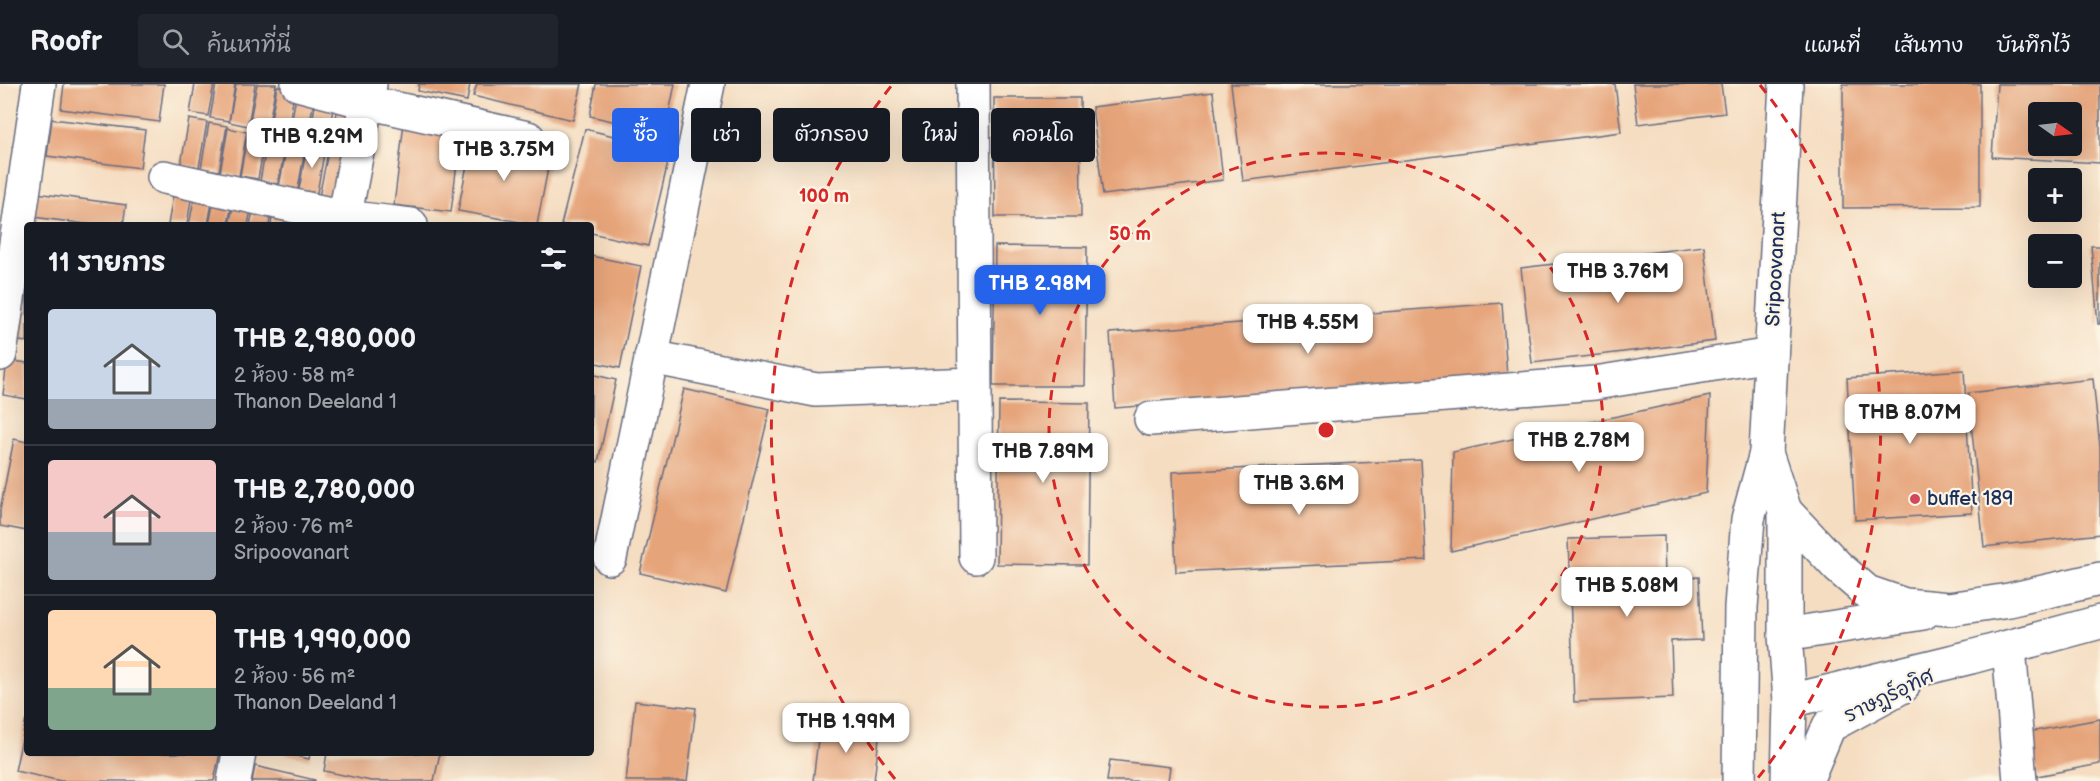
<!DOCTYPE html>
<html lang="th">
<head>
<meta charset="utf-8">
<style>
	body { margin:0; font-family:"Balsamiq Sans","Playpen Sans Thai",sans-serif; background:#20242c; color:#f1f3f6; height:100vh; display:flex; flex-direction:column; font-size:22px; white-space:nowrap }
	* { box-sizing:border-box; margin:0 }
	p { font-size:20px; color:#9ea1a6 }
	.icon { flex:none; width:33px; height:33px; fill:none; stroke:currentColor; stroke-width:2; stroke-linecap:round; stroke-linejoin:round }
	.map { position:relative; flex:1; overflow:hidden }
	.details { position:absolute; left:24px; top:138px; width:570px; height:534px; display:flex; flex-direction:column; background:#171b24; border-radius:6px; box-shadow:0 6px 24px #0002 }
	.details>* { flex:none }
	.hud { position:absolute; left:612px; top:24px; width:570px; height:54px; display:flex; gap:12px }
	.needle { width:39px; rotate:104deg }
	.tools { position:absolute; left:2028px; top:18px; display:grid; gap:12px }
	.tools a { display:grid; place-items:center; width:54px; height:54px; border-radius:6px; background:#171b24; box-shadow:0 6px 24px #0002; font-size:30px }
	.price { position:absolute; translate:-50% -51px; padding:0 14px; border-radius:12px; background:#fff; color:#222; font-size:20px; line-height:39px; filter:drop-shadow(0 2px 3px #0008) }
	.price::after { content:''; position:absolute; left:50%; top:36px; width:18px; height:14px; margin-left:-9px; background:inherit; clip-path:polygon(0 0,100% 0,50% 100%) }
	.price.active { background:#2563eb; color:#fff }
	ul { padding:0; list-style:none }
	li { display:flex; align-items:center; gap:18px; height:150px; padding:0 24px }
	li+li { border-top:2px solid #363941 }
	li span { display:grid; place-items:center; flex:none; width:168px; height:120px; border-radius:6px; color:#555 }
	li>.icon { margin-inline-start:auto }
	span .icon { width:72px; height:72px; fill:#fffc; stroke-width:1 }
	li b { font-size:26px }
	h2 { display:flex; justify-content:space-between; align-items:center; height:72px; padding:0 24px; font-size:26px }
	.tag { padding:0 21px; border-radius:6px; background:#171b24; box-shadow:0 6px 24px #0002; font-size:21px; line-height:54px }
	.tag.active { background:#2563eb; color:#fff }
	header { display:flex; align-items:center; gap:36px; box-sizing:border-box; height:84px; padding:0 30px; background:#171b24; border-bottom:2px solid #363941 }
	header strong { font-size:28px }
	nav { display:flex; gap:33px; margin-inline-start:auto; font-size:21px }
	.search { width:420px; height:54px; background:#20242c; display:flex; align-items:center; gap:15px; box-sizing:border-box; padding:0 21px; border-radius:6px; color:#9ea1a6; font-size:22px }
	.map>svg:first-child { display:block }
	.building { fill:#e6a47a; fill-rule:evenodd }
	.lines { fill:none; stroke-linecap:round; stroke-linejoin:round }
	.minor-casing { stroke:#676c81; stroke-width:36 }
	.major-casing { stroke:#676c81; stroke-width:36 }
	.minor { stroke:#fff; stroke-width:33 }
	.major { stroke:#fff; stroke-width:33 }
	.ring { fill:none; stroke:#d62828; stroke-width:3; stroke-dasharray:10 8 }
	.poi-dot { fill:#d1495b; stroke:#fcf5e5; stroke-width:2 }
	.labels { text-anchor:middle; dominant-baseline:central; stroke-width:4.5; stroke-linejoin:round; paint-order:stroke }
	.street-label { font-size:20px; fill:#1b2f5e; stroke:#fcf5e5 }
	.poi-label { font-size:20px; fill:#1b2f5e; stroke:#fcf5e5; text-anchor:start }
	.centre { fill:#d62828; stroke:#fcf5e5; stroke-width:3 }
	.ring-label { font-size:18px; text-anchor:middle; font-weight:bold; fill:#d62828; stroke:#fcf5e5; stroke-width:4.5; stroke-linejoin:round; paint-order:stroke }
</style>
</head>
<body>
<header>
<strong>Roofr</strong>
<div class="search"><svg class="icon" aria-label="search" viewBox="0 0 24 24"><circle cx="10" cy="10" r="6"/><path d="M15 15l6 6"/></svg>ค้นหาที่นี่</div>
<nav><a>แผนที่</a><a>เส้นทาง</a><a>บันทึกไว้</a></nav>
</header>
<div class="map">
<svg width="2100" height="697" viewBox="0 0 2100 697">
	<rect width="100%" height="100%" fill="#fcf5e5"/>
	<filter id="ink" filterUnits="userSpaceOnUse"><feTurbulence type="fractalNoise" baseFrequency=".0167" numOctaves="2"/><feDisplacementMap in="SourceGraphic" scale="12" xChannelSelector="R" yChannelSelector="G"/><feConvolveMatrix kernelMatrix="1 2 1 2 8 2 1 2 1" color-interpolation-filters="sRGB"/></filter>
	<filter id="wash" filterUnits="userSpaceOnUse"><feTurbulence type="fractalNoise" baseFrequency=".008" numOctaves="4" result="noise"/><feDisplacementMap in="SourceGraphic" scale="24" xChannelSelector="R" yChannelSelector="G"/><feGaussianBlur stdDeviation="1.35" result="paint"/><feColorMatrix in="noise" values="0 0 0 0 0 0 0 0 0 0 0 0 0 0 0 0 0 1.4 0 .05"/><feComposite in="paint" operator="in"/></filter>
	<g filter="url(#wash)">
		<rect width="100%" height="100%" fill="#f5ddc1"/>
		<g id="blocks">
			<g class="building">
				<path d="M64,0H164L159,38L61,25Z"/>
				<path d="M195,0H214L208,32L190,29Z"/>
				<path d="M216,0H235L229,37L210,34Z"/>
				<path d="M236,0H255L248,42L229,38Z"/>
				<path d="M257,0H276L268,45L249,41Z"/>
				<path d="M419,0H470L467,17L418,7Z"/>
				<path d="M477,0H582L573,36L473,12Z"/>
				<path d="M596,0H675L665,49L590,32Z"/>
				<path d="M1231,0H1615L1621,48L1243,97Z"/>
				<path d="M1633,0H1721L1725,29L1638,40Z"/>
				<path d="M1843,0H1980V123L1843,124Z"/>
				<path d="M1997,0H2100V79L1992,73ZM2038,28H2072V62H2038Z"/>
				<path d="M277,2L295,5L287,50L269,46Z"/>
				<path d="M297,7L315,10L307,55L289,51Z"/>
				<path d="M1213,8L1223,96L1103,111L1092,23Z"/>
				<path d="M317,10L335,14L327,59L309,56Z"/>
				<path d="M994,14H1080L1081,133H995Z"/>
				<path d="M339,16L357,20L349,65L331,62Z"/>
				<path d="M52,35L145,46L140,84L47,72Z"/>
				<path d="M189,35L207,38L199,83L181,80Z"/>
				<path d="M209,39L227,42L219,87L201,84Z"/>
				<path d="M404,39L461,46L451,128L394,121Z"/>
				<path d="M228,44L247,48L239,92L220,89Z"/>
				<path d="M585,45L671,66L648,162L591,149V141H561Z"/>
				<path d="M248,47L266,50L258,95L240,92Z"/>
				<path d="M268,52L287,55L278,100L260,97Z"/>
				<path d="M472,55L551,69L537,141L458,127Z"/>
				<path d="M288,57L306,60L298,105L279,102Z"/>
				<path d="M307,61L325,64L317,109L299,106Z"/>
				<path d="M328,68L346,71L338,117L319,113Z"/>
				<path d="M174,105L192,109L187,141H168Z"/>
				<path d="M36,109L126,121L123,141H94L33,133Z"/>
				<path d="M195,110L213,113L208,141H189Z"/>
				<path d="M214,115L232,119L228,141H209Z"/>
				<path d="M234,118L252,121L248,141H229Z"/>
				<path d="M254,123L272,126L269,141H250Z"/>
				<path d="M273,128L292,131L290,141H271Z"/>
				<path d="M27,145V258L11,256Z"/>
				<path d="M995,162L1087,163L1085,302H993Z"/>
				<path d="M1704,162L1715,257L1532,279L1521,184Z"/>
				<path d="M2091,162H2100V240H2098Z"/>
				<path d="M591,172L641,182L620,284L591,278Z"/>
				<path d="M1502,219L1507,293L1115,324L1110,249Z"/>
				<path d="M7,276L27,279V315L3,311Z"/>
				<path d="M1964,286L1972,429L1855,436L1847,294Z"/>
				<path d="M591,290L616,296L598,378L591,376Z"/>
				<path d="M2093,295L2100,363V450L1984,463L1968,309Z"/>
				<path d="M684,305L770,325L726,509L640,489Z"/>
				<path d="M1710,312L1706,409L1451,467L1453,368Z"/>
				<path d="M999,318L1089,319L1087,481L997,480Z"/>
				<path d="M14,355L27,358V447L0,442V426Z"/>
				<path d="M1421,376L1426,476L1176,488L1172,388Z"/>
				<path d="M1664,452L1665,495L1699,493L1702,556L1671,557L1673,614L1574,618L1568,455Z"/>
				<path d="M635,617L696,624L687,697H626Z"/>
				<path d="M26,635L27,669H220L214,697H61L15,687Z"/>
				<path d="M2100,635V680L2037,692L2029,648Z"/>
				<path d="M820,639L880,646L874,697H813Z"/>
				<path d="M284,669H310L309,675Z"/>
				<path d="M327,669H440L434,697H371L324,687Z"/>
				<path d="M1110,676L1170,683L1168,697H1107Z"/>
				<path d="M255,682L315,696V697H252Z"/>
			</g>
		</g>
	</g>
	<g filter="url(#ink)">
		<use href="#blocks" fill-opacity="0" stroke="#676c81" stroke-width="1.5"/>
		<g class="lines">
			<defs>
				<g id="minor">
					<path d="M298,0L366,18L528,54"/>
					<path d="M973,0L976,473"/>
					<path d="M164,93L344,133L411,141"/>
					<path d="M343,141L370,0"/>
					<path d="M0,270L39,0"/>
					<path d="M651,273L816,306L974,300"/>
					<path d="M1151,335L1595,299L1771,271"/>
					<path d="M1785,427L1838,483L1867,508L1905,521L1949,525L2009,516L2100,495"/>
					<path d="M610,474L708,0"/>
					<path d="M1785,551L1923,529"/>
					<path d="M2009,563L2020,697"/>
					<path d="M1790,617L1971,573L2100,538"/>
					<path d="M234,697L239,669"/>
					<path d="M1806,697L1829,642L1903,602"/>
				</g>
				<g id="major">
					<path d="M1766,369L1785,427V551L1790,617L1788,697"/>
					<path d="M1739,697L1741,523L1748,435L1766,369L1786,0"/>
				</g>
			</defs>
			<use href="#minor" class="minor-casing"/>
			<use href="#major" class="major-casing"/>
			<use href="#minor" class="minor"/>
			<use href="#major" class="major"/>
		</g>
	</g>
	<g class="ring">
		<circle cx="1326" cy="346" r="277"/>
		<path d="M895 695A554 554 0 0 1 892 1M1760 1A554 554 0 0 1 1757 695"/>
	</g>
	<circle class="poi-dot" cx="1915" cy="415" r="6"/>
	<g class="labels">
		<g class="street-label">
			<text transform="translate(1776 185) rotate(-87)">Sripoovanart</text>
			<text transform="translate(1889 612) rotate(-26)">ราษฎร์อุทิศ</text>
		</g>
		<g class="poi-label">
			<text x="1927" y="415">buffet 189</text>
		</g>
	</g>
	<circle cx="1326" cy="346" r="9" class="centre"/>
	<g class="ring-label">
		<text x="824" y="118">100 m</text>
		<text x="1130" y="156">50 m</text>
	</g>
</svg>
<div class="tools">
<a><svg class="needle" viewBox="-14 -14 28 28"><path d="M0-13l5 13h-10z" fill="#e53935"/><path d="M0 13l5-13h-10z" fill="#9ea1a6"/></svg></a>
<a>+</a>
<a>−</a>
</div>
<b class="price" style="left:312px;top:85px">THB 9.29M</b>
<b class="price" style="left:504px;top:98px">THB 3.75M</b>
<b class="price" style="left:1618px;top:220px">THB 3.76M</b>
<b class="price active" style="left:1040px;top:232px">THB 2.98M</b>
<b class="price" style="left:1308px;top:271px">THB 4.55M</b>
<b class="price" style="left:1910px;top:361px">THB 8.07M</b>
<b class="price" style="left:1579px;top:389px">THB 2.78M</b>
<b class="price" style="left:1043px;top:400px">THB 7.89M</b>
<b class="price" style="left:1299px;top:432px">THB 3.6M</b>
<b class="price" style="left:1627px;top:534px">THB 5.08M</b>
<b class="price" style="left:846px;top:670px">THB 1.99M</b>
<div class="hud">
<a class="tag active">ซื้อ</a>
<a class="tag">เช่า</a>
<a class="tag">ตัวกรอง</a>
<a class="tag">ใหม่</a>
<a class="tag">คอนโด</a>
</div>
<section class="details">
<h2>11 รายการ<svg class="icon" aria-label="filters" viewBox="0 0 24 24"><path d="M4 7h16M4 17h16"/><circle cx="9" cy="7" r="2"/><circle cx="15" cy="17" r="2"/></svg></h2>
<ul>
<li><span style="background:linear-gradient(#c9d6e8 75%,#9aa5b1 0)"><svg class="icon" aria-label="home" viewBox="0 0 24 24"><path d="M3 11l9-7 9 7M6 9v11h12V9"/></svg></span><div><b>THB 2,980,000</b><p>2 ห้อง · 58 m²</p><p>Thanon Deeland 1</p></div></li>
<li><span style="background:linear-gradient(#f6c9c9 60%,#9aa5b1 0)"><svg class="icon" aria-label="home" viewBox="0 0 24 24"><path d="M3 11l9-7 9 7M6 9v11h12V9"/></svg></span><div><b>THB 2,780,000</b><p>2 ห้อง · 76 m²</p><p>Sripoovanart</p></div></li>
<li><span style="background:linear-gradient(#ffd9b3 65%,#7fa58c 0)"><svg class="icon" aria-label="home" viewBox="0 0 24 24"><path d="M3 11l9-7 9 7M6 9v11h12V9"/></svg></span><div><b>THB 1,990,000</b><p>2 ห้อง · 56 m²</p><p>Thanon Deeland 1</p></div></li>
</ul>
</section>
</div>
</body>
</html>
